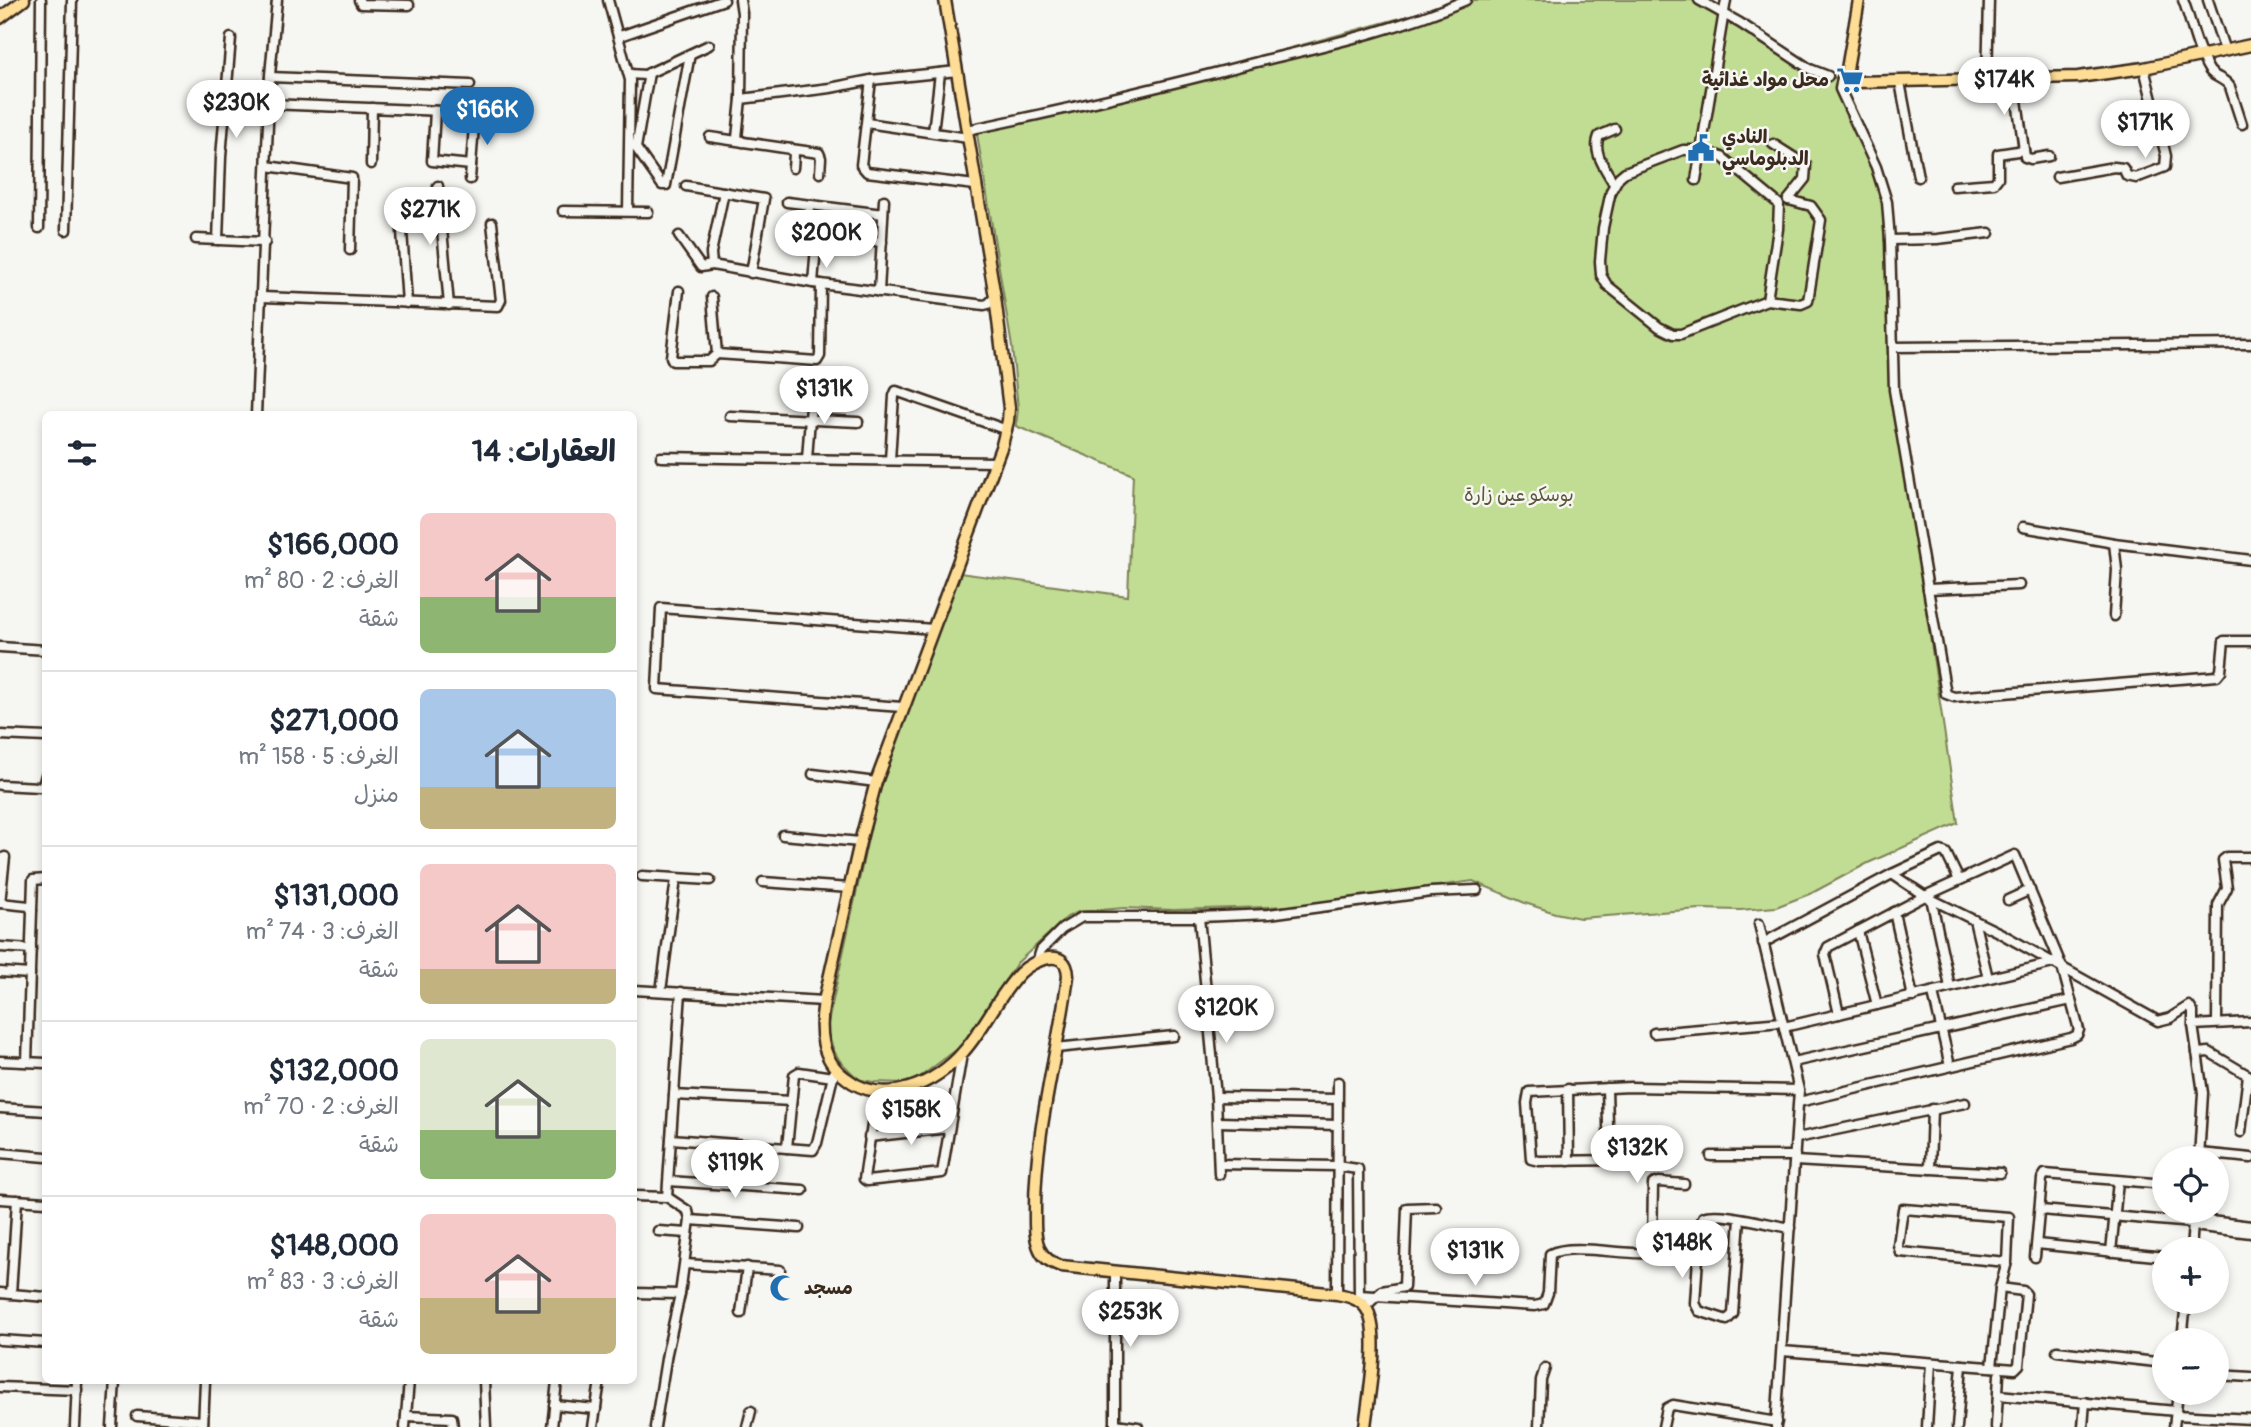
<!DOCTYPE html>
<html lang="ar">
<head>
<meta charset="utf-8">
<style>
	body { margin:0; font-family:Pangolin,"Playpen Sans Arabic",sans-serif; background:#f2f2f3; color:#1f2937; direction:rtl; height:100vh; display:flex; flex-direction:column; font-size:26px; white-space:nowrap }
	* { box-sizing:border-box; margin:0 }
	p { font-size:23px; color:#747a83 }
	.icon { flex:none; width:38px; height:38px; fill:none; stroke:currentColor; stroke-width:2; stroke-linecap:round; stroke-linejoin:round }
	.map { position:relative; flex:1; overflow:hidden; direction:ltr }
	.panel { position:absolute; left:42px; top:411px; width:595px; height:973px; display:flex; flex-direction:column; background:#fff; border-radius:10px; box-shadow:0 4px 10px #0003; direction:rtl }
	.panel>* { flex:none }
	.controls { position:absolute; left:2152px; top:1146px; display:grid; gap:14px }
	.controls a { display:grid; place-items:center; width:77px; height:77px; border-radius:50%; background:#fff; box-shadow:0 4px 10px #0003; font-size:35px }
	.price { position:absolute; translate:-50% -60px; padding:0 16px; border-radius:24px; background:#fff; color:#222; font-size:23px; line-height:46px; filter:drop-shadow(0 2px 4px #0008) }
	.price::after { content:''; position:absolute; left:50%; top:42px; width:21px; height:16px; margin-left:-10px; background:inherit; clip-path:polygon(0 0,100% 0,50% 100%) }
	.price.current { background:#1f6fb2; color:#fff }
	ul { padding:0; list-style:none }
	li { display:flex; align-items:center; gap:21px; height:175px; padding:0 21px }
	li+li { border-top:2px solid #e0e1e3 }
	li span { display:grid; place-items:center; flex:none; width:196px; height:140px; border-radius:10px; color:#555 }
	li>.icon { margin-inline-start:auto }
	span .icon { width:84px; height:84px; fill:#fffc; stroke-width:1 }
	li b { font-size:30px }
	h2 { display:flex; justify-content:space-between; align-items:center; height:84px; padding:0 21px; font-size:30px }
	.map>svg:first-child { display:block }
	.green { fill:#c1dc93; stroke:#7e8358; stroke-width:2 }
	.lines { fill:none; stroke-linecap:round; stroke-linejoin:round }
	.minor-casing { stroke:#3b2a1e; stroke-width:13 }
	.major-casing { stroke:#3b2a1e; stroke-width:15 }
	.minor { stroke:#f6f6f2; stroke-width:8 }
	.major { stroke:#fedd96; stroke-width:10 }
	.labels { text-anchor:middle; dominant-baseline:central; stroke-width:5; stroke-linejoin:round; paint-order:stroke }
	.poi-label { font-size:19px; font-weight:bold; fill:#3b2a1e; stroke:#f6f6f2; text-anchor:start }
	.park-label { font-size:19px; fill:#5c563b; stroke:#f6f6f2 }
</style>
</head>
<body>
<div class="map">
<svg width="2251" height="1427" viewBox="0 0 2251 1427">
	<rect width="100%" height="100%" fill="#f6f6f2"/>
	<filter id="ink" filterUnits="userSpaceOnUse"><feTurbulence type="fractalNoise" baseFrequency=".0143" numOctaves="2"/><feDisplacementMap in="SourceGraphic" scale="14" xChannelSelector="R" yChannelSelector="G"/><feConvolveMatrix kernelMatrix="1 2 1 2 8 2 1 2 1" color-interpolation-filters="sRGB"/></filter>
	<g filter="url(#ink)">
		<path class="green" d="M1466,0H1696L1824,74L1836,78L1864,145L1888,222L1892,383L1958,823L1868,863L1812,893L1776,907L1740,910L1700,909L1580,918L1555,913L1525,903L1473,881L1294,906L1174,910L1124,908L1078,912L1067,917L1017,963L960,1047L920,1077L905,1083L874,1082L861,1080L854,1075L840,1061L834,1051L828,1033V1023L876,802L887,763L960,573L1128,596L1133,475L1016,426L1018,409L1012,347L977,134Z"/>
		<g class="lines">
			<defs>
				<g id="minor">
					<path d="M359,0L361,4L409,5"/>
					<path d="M608,0L630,80L628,211"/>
					<path d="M740,0L742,13L741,99L737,138L743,142"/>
					<path d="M1699,0L1740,23L1810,69L1828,76"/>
					<path d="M2183,0C2192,23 2196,49 2209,70C2214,78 2225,78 2230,87L2242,124"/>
					<path d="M2208,0L2225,51"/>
					<path d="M620,36L724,0"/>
					<path d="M649,73L636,148L662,185H666L690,54"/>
					<path d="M629,74L645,75L709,45"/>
					<path d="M1848,74L1842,78L1840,89L1876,167L1887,202L1890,240L1894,390L1946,694L1954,697L2217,676L2221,671L2224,641H2251"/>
					<path d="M270,77L470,85"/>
					<path d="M2014,79L2025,157L2031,159L2049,156"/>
					<path d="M871,80L861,165L867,172L975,185"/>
					<path d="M1987,80L1989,0"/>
					<path d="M1900,82L1918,177"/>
					<path d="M741,99L830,88L871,80L957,71"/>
					<path d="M269,104L493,113"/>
					<path d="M435,111L432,161L471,165"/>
					<path d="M867,123L968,138"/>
					<path d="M967,130C1065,110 1161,87 1257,62C1327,45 1400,29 1466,0"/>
					<path d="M933,132L940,73"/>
					<path d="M710,137L791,149L794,154L793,168"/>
					<path d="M1773,144L1806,165L1805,179L1788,200"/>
					<path d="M791,149L819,153L821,158L820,173"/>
					<path d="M371,164L372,108"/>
					<path d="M267,166L352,178L350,250"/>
					<path d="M2057,177L2114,167L2123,168L2127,176L2136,178L2165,167L2166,156L2144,68"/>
					<path d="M470,179L475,112"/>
					<path d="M1696,180L1726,0"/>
					<path d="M1614,184C1606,169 1592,153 1599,136L1615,129"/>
					<path d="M438,186L449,305"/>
					<path d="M686,186L764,199L751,273"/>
					<path d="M1954,186L1994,183L1998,178V154L2024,150"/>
					<path d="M724,192L711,253L712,265L813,283L984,305L988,304L995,297"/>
					<path d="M400,202L407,303"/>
					<path d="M787,202L883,214"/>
					<path d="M563,211L648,212"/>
					<path d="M39,228L41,0"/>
					<path d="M66,230L72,0"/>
					<path d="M785,231L882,242"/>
					<path d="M806,234L810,205"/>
					<path d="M679,236L701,267L712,265"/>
					<path d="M196,239L265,242"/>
					<path d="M218,240L221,157L231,38"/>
					<path d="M1890,240L1937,239L1989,233"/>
					<path d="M813,283L817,235"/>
					<path d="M679,291L671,357L673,361H709L717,354L712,297"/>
					<path d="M879,292L884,200"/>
					<path d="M262,297L498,306L501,300L492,223"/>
					<path d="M1767,300L1778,229L1779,204L1722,157L1701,150H1683L1625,172L1619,177L1611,191L1603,228L1600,261L1601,275L1607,285L1659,327L1673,334H1681L1767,300L1801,304L1808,301L1821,220L1811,206L1789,200"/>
					<path d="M1893,347L2251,344"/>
					<path d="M717,354L817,361L820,356L821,284"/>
					<path d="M256,415L270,75L277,0"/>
					<path d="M730,416L858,422"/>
					<path d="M661,457L996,462"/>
					<path d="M807,459L812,391"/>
					<path d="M890,460L894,396L896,391L1007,430"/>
					<path d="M2023,527L2114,543L2251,560"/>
					<path d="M2114,543L2117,570L2114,616"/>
					<path d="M1928,589L2019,585"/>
					<path d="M0,647L46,650"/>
					<path d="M902,707L657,689L661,608L933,629"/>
					<path d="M0,735L46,737"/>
					<path d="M813,774L876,782"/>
					<path d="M0,785L39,787L43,786L46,775"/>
					<path d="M783,835L860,842"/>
					<path d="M1892,874L1925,896L2000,933L2158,1021L2170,1018L2189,1006L2193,1012V1025"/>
					<path d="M642,876L710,880"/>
					<path d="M763,882L850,888"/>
					<path d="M1931,898L1950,987"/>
					<path d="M2008,900L2030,890"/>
					<path d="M0,903L29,906L32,911L27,1062"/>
					<path d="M0,903L5,857"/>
					<path d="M32,910L33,880L46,879"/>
					<path d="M1894,912L1913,997"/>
					<path d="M1199,917L1216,1097L1219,1174"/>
					<path d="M1974,920L1988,978"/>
					<path d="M1759,924L1799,1090L1776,1427"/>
					<path d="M1858,931L1877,1005"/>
					<path d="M1763,943L1892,874L1941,851L1946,853L1959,880"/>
					<path d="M0,947L31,949"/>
					<path d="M1038,959L1041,950L1062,929L1082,917H1199L1269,914L1431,892L1477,890"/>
					<path d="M0,972L30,974"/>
					<path d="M634,990L824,1001"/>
					<path d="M661,991L676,879"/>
					<path d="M1933,993L1950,1066"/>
					<path d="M2217,1023L2218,905L2227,888L2223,860L2227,857H2251"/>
					<path d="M1784,1027L2053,963"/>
					<path d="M1654,1033L1782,1022"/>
					<path d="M1056,1048L1174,1036"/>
					<path d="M2197,1053L2209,1052L2251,1077"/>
					<path d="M0,1061L46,1063"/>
					<path d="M1793,1062L2071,1000"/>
					<path d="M1607,1088L1609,1160"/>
					<path d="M1568,1089L1569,1161"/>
					<path d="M877,1091L864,1179L867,1181L942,1173L962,1054"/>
					<path d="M674,1095L791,1101"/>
					<path d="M1216,1097L1337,1099"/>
					<path d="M1799,1102L2071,1038L2077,1035L2079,1030L2062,967L2015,855L1925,896L1828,947L1825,954L1839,1014"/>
					<path d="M0,1108L46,1111"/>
					<path d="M1218,1122L1337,1125"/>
					<path d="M2241,1132L2248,1075"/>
					<path d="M869,1137L949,1128"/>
					<path d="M1797,1138L1965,1103"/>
					<path d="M671,1139L813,1150L817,1143L835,1068"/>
					<path d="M787,1148L794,1075L799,1072L833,1077"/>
					<path d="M0,1153L46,1157"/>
					<path d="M2200,1153L2251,1158"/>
					<path d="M1711,1156H1795"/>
					<path d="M2199,1158L2203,1093L2193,1025L2251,1022"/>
					<path d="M1624,1160L1539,1161L1531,1159L1527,1103L1529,1092L1630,1087L1799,1090"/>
					<path d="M1795,1161L2000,1173"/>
					<path d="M1219,1164L1336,1166L1358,1169L1359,1298"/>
					<path d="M1930,1169L1932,1109"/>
					<path d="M669,1181L803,1190"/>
					<path d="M634,1196L667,1197L688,1211L690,1220L680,1294L667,1353L655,1427"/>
					<path d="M667,1197L681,992"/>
					<path d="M0,1199L46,1202"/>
					<path d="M2041,1210L2193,1223"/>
					<path d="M1740,1219L1733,1314L1727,1320L1699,1311L1695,1303L1700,1228L1703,1217C1718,1210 1771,1225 1790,1228"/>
					<path d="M2194,1219L2251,1226"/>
					<path d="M690,1220L799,1228"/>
					<path d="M2193,1226L2251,1233"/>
					<path d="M658,1231L688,1233"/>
					<path d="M2037,1244L2165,1257"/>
					<path d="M2191,1250L2194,1211"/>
					<path d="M2111,1252L2118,1181"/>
					<path d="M2035,1257L2042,1179L2045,1174L2165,1184"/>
					<path d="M685,1264L780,1270"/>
					<path d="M0,1293L46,1297"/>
					<path d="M634,1293L680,1294"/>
					<path d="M11,1294L17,1200"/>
					<path d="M1337,1294L1338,1082"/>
					<path d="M1359,1295L1535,1306L1544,1304L1548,1293L1550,1254C1572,1243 1622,1255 1647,1253L1652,1248L1653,1184L1659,1182L1684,1184"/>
					<path d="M1365,1307L1382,1291L1404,1287L1407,1208L1436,1207"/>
					<path d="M741,1313L747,1267"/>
					<path d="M0,1340L46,1343"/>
					<path d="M2182,1340L2186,1302"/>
					<path d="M1782,1351L2015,1369L2019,1365L2026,1294L2023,1291L2000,1288"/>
					<path d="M2057,1351L2165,1363"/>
					<path d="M1992,1367L2000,1288L2007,1262L2009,1217L1903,1209L1898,1245L1900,1252L2007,1262"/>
					<path d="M2217,1375L2251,1377"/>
					<path d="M484,1381L486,1427"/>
					<path d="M0,1387L77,1390"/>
					<path d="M1998,1395L2176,1411"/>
					<path d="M554,1405L596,1409"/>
					<path d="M2176,1415L2251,1419"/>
					<path d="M137,1416L203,1421"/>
					<path d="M406,1416L452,1418L453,1427"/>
					<path d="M1115,1424L1138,1427"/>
					<path d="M75,1427L77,1381"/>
					<path d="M112,1427L115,1381"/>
					<path d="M203,1427L205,1381"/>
					<path d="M405,1427L409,1381"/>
					<path d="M552,1427L557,1381"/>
					<path d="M593,1427L600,1381"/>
					<path d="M747,1427L751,1411"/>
					<path d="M1115,1427V1272"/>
					<path d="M1539,1427L1541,1380L1545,1368"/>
					<path d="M1663,1427L1667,1408L1673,1405L1777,1422"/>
					<path d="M1927,1427L1931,1363"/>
					<path d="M1957,1427L1962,1365"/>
					<path d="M1996,1427L1999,1375"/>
					<path d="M2083,1427L2085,1402"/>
					<path d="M2174,1427L2178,1393"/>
				</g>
				<g id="major">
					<path d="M945,0L995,297L1009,408L1008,421L1002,445L876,782L860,842L824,1001C819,1030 820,1059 846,1078C883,1108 937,1084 964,1051C985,1027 998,996 1020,973C1033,960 1067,945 1068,976C1058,1053 1035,1130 1035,1208C1035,1223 1034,1237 1040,1250C1044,1259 1052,1263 1061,1266L1337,1294C1347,1296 1359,1298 1366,1308C1382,1331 1368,1399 1365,1427"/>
					<path d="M1859,0L1847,69L1850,78L1856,82L2078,77L2144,68L2251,45"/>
					<path d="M0,18L24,0"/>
				</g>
			</defs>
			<use href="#minor" class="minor-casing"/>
			<use href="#major" class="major-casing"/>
			<use href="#minor" class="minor"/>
			<use href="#major" class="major"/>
		</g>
	</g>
	<defs>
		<symbol id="supermarket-bare" viewBox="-9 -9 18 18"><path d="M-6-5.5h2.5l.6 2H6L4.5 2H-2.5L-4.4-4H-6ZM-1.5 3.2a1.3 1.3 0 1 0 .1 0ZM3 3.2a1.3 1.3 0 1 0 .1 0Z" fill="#1f6fb2" stroke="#f6f6f2" stroke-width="2.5" paint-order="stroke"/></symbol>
		<symbol id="civic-bare" viewBox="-9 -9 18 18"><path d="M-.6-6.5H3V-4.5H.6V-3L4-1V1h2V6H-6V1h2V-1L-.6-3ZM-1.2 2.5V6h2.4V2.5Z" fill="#1f6fb2" stroke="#f6f6f2" stroke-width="2.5" paint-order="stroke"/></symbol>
		<symbol id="mosque-bare" viewBox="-9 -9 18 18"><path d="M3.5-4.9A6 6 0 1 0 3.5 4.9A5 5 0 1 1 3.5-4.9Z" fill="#1f6fb2" stroke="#f6f6f2" stroke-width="2.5" paint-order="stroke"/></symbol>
	</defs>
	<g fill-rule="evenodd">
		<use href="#supermarket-bare" x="1831" y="61" width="38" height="38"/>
		<use href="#civic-bare" x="1682" y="129" width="38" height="38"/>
		<use href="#mosque-bare" x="764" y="1269" width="38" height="38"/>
	</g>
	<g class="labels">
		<g class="poi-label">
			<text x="1829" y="80" text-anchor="end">محل مواد غذائية</text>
			<text x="1722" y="137">النادي<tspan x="1722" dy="22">الدبلوماسي</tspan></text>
			<text x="804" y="1288">مسجد</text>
		</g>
		<g class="park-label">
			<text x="1519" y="495">بوسكو عين زارة</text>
		</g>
	</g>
</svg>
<div class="controls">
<a><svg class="icon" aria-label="locate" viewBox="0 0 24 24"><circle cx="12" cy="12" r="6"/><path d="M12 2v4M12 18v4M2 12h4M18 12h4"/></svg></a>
<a>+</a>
<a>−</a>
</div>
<b class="price" style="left:2004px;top:117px">$174K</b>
<b class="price" style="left:236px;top:140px">$230K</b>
<b class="price current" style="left:487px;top:147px">$166K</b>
<b class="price" style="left:2145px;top:160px">$171K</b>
<b class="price" style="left:430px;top:247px">$271K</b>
<b class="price" style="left:826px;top:270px">$200K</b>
<b class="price" style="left:824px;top:426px">$131K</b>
<b class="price" style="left:1226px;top:1045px">$120K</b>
<b class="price" style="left:911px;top:1147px">$158K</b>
<b class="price" style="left:1637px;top:1185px">$132K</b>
<b class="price" style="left:735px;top:1200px">$119K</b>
<b class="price" style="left:1682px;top:1280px">$148K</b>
<b class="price" style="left:1475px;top:1288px">$131K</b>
<b class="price" style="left:1130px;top:1349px">$253K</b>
<section class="panel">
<h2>العقارات: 14<svg class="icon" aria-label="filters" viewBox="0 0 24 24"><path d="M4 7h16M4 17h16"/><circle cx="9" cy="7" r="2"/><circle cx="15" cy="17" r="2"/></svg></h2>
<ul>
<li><span style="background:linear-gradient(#f6c9c9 60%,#8fb573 0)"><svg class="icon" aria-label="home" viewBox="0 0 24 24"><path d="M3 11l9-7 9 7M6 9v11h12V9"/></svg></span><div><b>$166,000</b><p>الغرف: 2 · 80 m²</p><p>شقة</p></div></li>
<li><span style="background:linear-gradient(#a9c7e8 70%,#c2b280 0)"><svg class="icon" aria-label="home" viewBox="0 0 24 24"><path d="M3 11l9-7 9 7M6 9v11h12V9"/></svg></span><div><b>$271,000</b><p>الغرف: 5 · 158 m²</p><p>منزل</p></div></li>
<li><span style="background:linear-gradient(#f6c9c9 75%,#c2b280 0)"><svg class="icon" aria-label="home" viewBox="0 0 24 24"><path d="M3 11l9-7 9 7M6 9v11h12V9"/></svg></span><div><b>$131,000</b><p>الغرف: 3 · 74 m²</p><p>شقة</p></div></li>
<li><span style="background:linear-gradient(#dfe7d0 65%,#8fb573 0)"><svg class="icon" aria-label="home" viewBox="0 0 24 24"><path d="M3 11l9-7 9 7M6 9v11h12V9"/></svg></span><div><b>$132,000</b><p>الغرف: 2 · 70 m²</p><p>شقة</p></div></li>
<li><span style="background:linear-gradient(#f6c9c9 60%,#c2b280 0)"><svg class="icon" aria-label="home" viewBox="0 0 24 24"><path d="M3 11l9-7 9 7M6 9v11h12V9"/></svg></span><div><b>$148,000</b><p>الغرف: 3 · 83 m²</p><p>شقة</p></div></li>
</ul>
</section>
</div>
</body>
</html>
